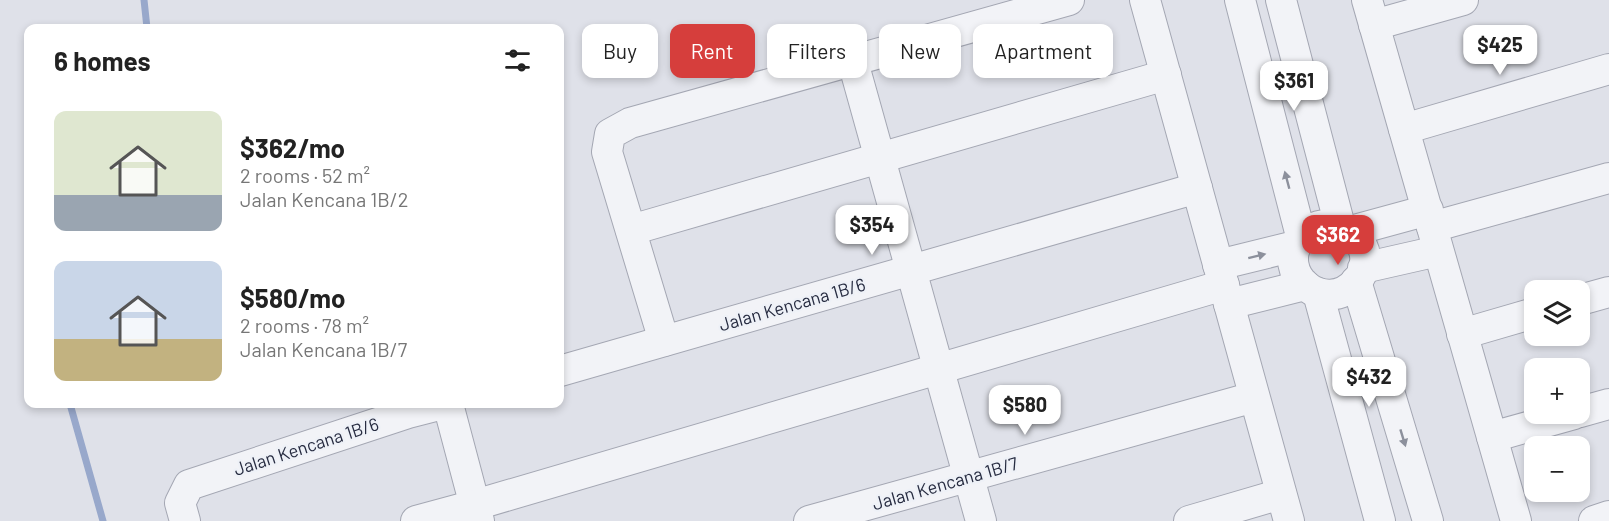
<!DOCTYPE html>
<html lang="en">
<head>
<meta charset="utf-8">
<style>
	body { margin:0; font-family:Barlow,sans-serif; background:#f6f6f6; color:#222; height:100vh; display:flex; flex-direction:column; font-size:22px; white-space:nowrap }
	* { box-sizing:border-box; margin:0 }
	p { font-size:20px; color:#767676 }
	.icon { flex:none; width:33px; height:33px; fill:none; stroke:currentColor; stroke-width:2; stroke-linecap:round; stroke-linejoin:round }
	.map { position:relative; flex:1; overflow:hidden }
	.drawer { position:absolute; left:24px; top:24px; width:540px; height:384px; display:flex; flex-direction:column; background:#fff; border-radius:12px; box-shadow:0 3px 9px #0003 }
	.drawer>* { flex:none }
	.hud { position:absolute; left:582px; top:24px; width:570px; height:54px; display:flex; gap:12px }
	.tools { position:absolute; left:1524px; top:280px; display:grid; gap:12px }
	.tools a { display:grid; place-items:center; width:66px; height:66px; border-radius:12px; background:#fff; box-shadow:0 3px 9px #0003; font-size:30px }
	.price { position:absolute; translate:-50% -51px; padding:0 14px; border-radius:12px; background:#fff; color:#222; font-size:20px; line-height:39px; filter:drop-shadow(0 2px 3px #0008) }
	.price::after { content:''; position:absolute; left:50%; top:36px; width:18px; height:14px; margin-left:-9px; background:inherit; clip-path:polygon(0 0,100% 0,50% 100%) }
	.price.selected { background:#d63e3c; color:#fff }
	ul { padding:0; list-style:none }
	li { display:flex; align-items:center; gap:18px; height:150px; padding:0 30px }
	li span { display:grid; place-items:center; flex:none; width:168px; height:120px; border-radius:12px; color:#555 }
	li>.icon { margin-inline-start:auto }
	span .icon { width:72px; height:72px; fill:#fffc; stroke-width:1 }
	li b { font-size:26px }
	h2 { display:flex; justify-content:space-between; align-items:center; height:72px; padding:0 30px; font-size:26px }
	.tag { padding:0 21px; border-radius:12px; background:#fff; box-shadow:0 3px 9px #0003; font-size:21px; line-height:54px }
	.tag.selected { background:#d63e3c; color:#fff }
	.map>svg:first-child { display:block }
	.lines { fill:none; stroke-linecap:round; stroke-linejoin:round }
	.stream { stroke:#98a8cb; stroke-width:7 }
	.minor-casing { stroke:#a4a7b3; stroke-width:32 }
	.minor { stroke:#f2f3f7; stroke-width:30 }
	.oneway { fill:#8c909c }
	.labels { text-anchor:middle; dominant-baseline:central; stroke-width:4.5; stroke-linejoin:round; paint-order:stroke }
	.street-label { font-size:18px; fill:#272c41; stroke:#eef1f7 }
</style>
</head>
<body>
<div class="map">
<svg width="1609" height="521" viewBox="0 0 1609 521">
	<rect width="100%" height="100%" fill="#dfe1e9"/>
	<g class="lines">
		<g class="stream">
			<path d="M144,0L147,28"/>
			<path d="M70,404L103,521"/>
		</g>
		<defs>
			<g id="minor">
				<path d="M1145,0L1289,521"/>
				<path d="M1240,0L1301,236C1273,275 1325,316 1356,282C1385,250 1340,203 1301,236"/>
				<path d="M1281,0L1340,226"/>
				<path d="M1367,0L1516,521"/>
				<path d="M1374,25L1463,0"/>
				<path d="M853,62L981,521"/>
				<path d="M1404,129L1609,69"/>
				<path d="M1432,227L1609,178"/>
				<path d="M631,230L1166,75"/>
				<path d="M1351,231L1428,210"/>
				<path d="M1218,265L1295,246"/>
				<path d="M1363,268L1438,251"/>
				<path d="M1356,281L1428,521"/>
				<path d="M1318,293L1380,521"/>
				<path d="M1580,300L1609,292"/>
				<path d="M1229,304L1305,285"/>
				<path d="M1462,334L1534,313"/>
				<path d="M664,341L607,152L610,134L630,123L1069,0"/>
				<path d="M560,371L1197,188"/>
				<path d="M448,404L479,521"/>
				<path d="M1580,412L1609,404"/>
				<path d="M1492,437L1574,414"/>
				<path d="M185,521L180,503L189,485L408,413L443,404"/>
				<path d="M416,521L475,505L1224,285"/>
				<path d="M809,521L1254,397"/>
				<path d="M1189,521L1281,494"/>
				<path d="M1594,521L1609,516"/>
			</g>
		</defs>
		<use href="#minor" class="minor-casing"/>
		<use href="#minor" class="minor"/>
	</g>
	<defs><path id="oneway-solid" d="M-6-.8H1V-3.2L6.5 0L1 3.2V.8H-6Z" transform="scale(1.5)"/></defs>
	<g class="oneway">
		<use href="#oneway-solid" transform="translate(1287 180) rotate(-105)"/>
		<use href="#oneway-solid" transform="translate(1257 256) rotate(-14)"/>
		<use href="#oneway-solid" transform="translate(1403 438) rotate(73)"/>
	</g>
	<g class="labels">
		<g class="street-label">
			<text transform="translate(792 304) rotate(-16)">Jalan Kencana 1B/6</text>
			<text transform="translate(306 446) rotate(-18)">Jalan Kencana 1B/6</text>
			<text transform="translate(945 483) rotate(-16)">Jalan Kencana 1B/7</text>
		</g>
	</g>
</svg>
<div class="tools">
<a><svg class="icon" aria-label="layers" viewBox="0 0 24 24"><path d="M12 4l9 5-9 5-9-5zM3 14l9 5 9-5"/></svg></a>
<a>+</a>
<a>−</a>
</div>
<b class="price" style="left:1500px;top:76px">$425</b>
<b class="price" style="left:1294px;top:112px">$361</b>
<b class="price" style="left:872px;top:256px">$354</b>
<b class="price selected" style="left:1338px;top:266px">$362</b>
<b class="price" style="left:1369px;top:408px">$432</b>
<b class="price" style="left:1025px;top:436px">$580</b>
<div class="hud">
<a class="tag">Buy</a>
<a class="tag selected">Rent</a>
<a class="tag">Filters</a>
<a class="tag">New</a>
<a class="tag">Apartment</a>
</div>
<section class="drawer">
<h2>6 homes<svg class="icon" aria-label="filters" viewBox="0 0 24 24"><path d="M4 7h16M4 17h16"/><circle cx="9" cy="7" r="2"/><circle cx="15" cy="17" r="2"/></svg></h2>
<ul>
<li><span style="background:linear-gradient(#dfe7d0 70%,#9aa5b1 0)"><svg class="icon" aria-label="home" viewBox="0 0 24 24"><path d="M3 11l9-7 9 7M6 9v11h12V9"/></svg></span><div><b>$362/mo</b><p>2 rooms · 52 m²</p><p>Jalan Kencana 1B/2</p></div></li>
<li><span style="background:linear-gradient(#c9d6e8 65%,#c2b280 0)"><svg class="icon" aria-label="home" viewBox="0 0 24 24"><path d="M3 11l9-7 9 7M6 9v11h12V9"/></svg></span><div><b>$580/mo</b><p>2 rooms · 78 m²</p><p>Jalan Kencana 1B/7</p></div></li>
</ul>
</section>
</div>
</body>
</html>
